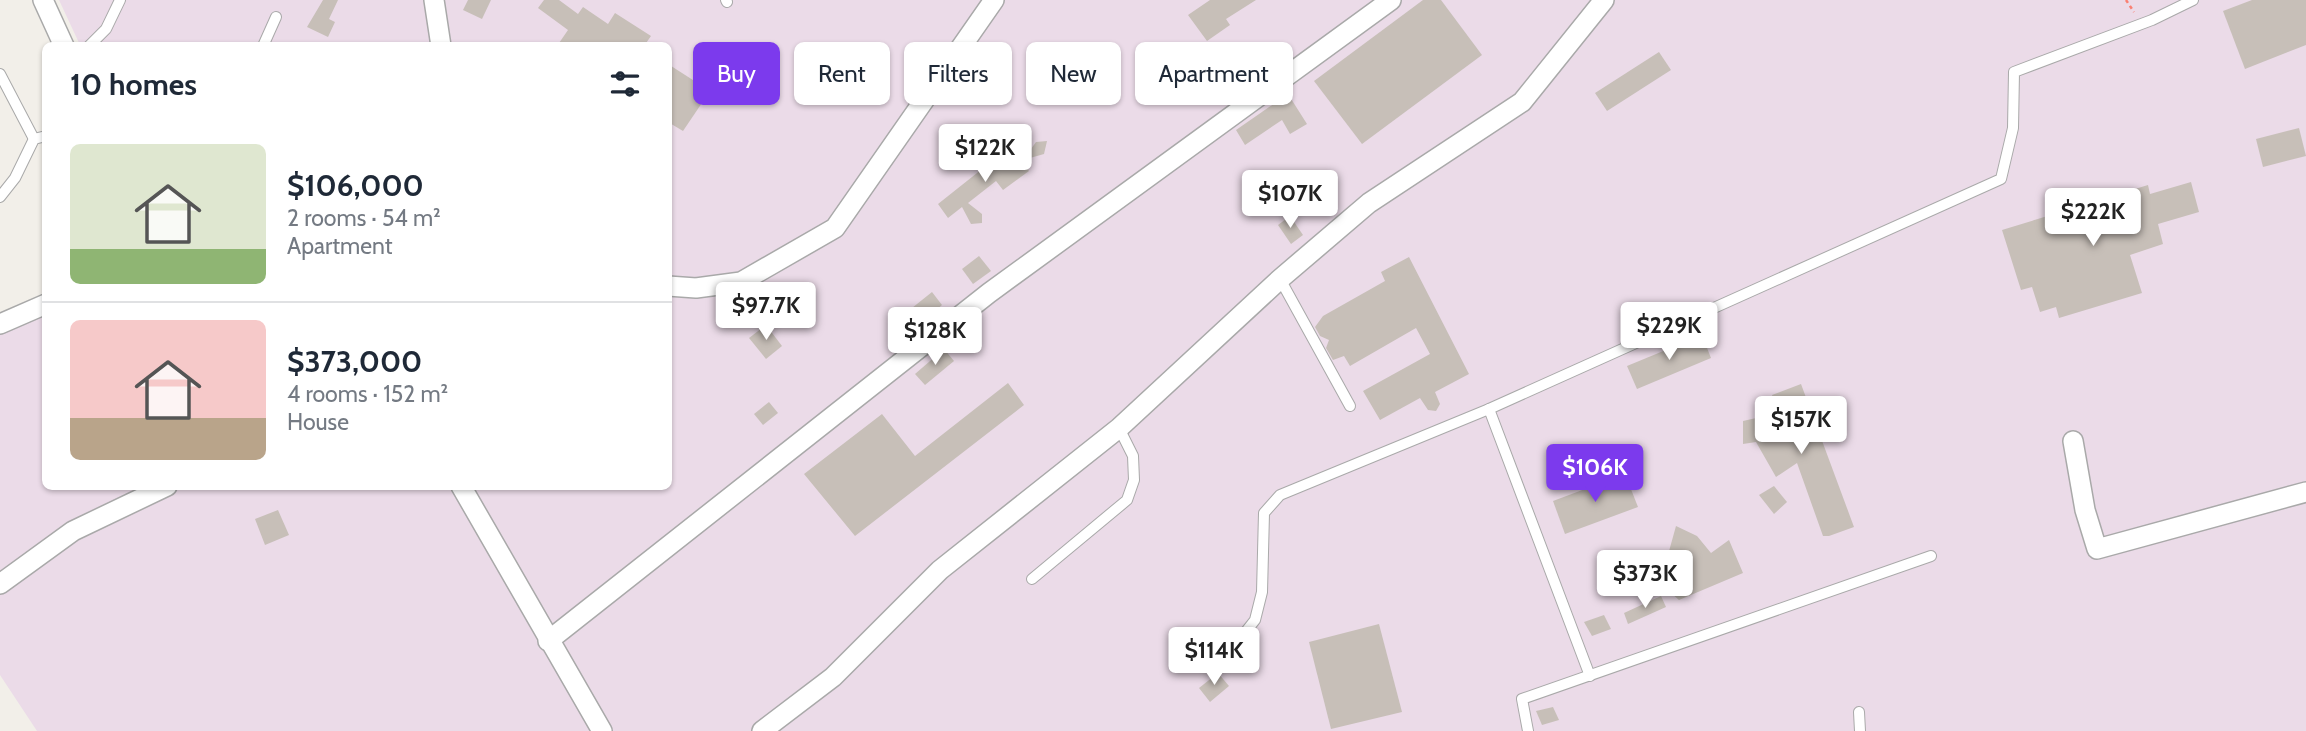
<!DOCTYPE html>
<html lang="en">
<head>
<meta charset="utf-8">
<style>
	body { margin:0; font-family:Cabin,sans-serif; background:#f6f6f7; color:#1f2937; height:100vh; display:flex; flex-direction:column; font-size:26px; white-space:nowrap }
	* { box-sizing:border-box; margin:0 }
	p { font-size:23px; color:#747a83 }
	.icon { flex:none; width:38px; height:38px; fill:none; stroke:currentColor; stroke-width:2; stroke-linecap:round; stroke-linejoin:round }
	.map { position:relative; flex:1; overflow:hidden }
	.side { position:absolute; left:42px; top:42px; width:630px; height:448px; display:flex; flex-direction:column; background:#fff; border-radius:10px; box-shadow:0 2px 5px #0004 }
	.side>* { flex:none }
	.banner { position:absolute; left:693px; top:42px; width:665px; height:63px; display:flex; gap:14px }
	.price { position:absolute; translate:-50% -60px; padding:0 16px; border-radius:7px; background:#fff; color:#222; font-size:23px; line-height:46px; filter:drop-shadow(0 2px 4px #0008) }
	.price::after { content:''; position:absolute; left:50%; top:42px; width:21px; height:16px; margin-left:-10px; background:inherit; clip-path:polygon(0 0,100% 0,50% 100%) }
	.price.on { background:#7c3aed; color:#fff }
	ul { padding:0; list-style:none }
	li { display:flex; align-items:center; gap:21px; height:175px; padding:0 28px }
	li+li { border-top:2px solid #e0e1e3 }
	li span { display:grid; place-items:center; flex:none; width:196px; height:140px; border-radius:10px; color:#555 }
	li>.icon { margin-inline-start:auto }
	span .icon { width:84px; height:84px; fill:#fffc; stroke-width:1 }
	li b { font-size:30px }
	h2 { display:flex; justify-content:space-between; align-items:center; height:84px; padding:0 28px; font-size:30px }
	.pill { padding:0 24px; border-radius:10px; background:#fff; box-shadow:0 2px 5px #0004; font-size:24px; line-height:63px }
	.pill.on { background:#7c3aed; color:#fff }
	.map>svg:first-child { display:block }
	.industrial { fill:#ebdbe8 }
	.building { fill:#c7bfb8 }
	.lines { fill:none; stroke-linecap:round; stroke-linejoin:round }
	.lane-casing { stroke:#a9a9a9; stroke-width:12 }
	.street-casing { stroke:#a9a9a9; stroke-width:22 }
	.path { stroke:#fa8072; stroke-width:2.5; stroke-dasharray:3.5 3.5; stroke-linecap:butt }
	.lane { stroke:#fff; stroke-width:10 }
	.street { stroke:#fff; stroke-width:19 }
</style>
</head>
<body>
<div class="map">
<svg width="2306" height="731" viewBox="0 0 2306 731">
	<rect width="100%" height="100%" fill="#f2efe9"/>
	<path class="industrial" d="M59,0H2306V731H37L0,675V320L45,297L46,486H668V46L80,45Z"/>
	<g class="building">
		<path d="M323,0H338L329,19L335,22L328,37L307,27Z"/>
		<path d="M468,0H491L482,19L463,10Z"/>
		<path d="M544,0H559L578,14L583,7L608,24L615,13L651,36L644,46H557L568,30L538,8Z"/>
		<path d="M1210,0H1256L1226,19L1230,25L1207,41L1188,15Z"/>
		<path d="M1423,0H1441L1482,55L1362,144L1314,81Z"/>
		<path d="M2252,0H2306V45L2245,69L2223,11Z"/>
		<path d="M1659,52L1671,70L1607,111L1595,93Z"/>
		<path d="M668,64L710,91L683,131L668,122Z"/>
		<path d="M1288,94L1307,124L1290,134L1282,120L1245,145L1236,130Z"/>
		<path d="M2299,128L2306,156L2263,167L2256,139Z"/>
		<path d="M1047,141L1044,154L1023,160L1036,142Z"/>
		<path d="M1011,146L1029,171L1003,190L996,181L968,203L982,214V223L971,224L962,207L948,218L938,204Z"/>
		<path d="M2191,182L2199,212L2158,224L2163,244L2130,255L2142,293L2059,318L2056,307L2040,312L2032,287L2021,290L2002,230L2148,185L2150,194Z"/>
		<path d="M1290,216L1303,235L1291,244L1278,225Z"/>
		<path d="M979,256L991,271L973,284L962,269Z"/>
		<path d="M1409,257L1469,374L1435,392L1440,404L1436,411L1428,410L1420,398L1380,420L1363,391L1430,354L1416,328L1350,366L1344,356L1333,360L1326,348L1329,340L1320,336L1315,327L1323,316L1385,281L1381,272Z"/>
		<path d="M932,292L942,305L923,321L912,308Z"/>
		<path d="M766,325L782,346L766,359L749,338Z"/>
		<path d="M1702,335L1711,358L1637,389L1627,366Z"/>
		<path d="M944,349L954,361L925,385L915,374Z"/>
		<path d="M1008,383L1024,405L855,536L804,474L882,414L915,456Z"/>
		<path d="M1801,384L1854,527L1829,536H1823L1797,463L1776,477L1756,442L1743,444V421L1778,413L1772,395Z"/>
		<path d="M769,402L778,413L763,425L754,414Z"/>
		<path d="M1625,474L1638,507L1565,534L1553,501Z"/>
		<path d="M1774,486L1787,502L1774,514L1759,495Z"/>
		<path d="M278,510L289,535L265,545L255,519Z"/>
		<path d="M1676,526L1697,536L1711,553L1729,540L1743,573L1679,600L1646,571L1655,551L1666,562Z"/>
		<path d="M1661,596L1666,607L1628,624L1624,613Z"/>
		<path d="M1604,615L1611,629L1592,636L1584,622Z"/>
		<path d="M1379,624L1402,712L1331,729L1309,642Z"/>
		<path d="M1218,673L1229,686L1210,702L1199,688Z"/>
		<path d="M1553,707L1559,720L1542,725L1536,711Z"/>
	</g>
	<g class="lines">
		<defs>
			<g id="lane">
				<path d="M726,0L727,2"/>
				<path d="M89,46L106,29L120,0"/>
				<path d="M263,46L276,17"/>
				<path d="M0,74L34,139"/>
				<path d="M0,197L15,178L34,139L46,136"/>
				<path d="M1280,279L1350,406"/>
				<path d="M1489,409L1590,676"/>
				<path d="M1032,579L1127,500L1134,480L1133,456L1119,428"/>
				<path d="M1240,639L1255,620L1262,592L1264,513L1280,495L1489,409L2001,179L2013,128L2014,72L2152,20L2193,0"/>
				<path d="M1859,712L1860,731"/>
				<path d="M1528,731L1522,699L1931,556"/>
			</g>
			<g id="street">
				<path d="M43,0L64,46"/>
				<path d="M434,0L441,46"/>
				<path d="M668,286L696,288L741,282L835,228L994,0"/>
				<path d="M0,324L46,304"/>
				<path d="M2073,441L2085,510L2097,549L2306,492"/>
				<path d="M461,486L602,731"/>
				<path d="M0,584L73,531L167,486"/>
				<path d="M548,641L989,293L1391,0"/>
				<path d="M762,731L833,677L940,570L1119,428L1280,279L1369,203L1522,102L1604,0"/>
			</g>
		</defs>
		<use href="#lane" class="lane-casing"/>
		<use href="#street" class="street-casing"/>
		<path class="path" d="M2126,0L2134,12"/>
		<use href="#lane" class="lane"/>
		<use href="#street" class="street"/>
	</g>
</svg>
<b class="price" style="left:985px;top:184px">$122K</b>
<b class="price" style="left:1290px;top:230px">$107K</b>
<b class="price" style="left:2093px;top:248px">$222K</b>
<b class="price" style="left:766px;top:342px">$97.7K</b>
<b class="price" style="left:1669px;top:362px">$229K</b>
<b class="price" style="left:935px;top:367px">$128K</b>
<b class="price" style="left:1801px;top:456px">$157K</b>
<b class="price on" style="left:1595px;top:504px">$106K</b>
<b class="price" style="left:1645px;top:610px">$373K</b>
<b class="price" style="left:1214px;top:687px">$114K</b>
<div class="banner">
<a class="pill on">Buy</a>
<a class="pill">Rent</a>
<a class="pill">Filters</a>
<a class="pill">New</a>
<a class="pill">Apartment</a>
</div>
<section class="side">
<h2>10 homes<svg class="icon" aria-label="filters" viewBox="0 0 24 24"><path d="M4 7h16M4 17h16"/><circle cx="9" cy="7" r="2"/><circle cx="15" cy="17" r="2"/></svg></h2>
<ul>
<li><span style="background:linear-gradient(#dfe7d0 75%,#8fb573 0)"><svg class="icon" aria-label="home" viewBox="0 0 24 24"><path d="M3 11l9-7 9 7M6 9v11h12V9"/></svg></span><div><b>$106,000</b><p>2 rooms · 54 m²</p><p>Apartment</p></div></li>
<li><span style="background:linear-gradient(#f6c9c9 70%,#b9a48a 0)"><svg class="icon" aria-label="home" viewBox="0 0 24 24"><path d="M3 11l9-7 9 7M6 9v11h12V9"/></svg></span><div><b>$373,000</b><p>4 rooms · 152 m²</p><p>House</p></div></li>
</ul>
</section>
</div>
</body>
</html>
